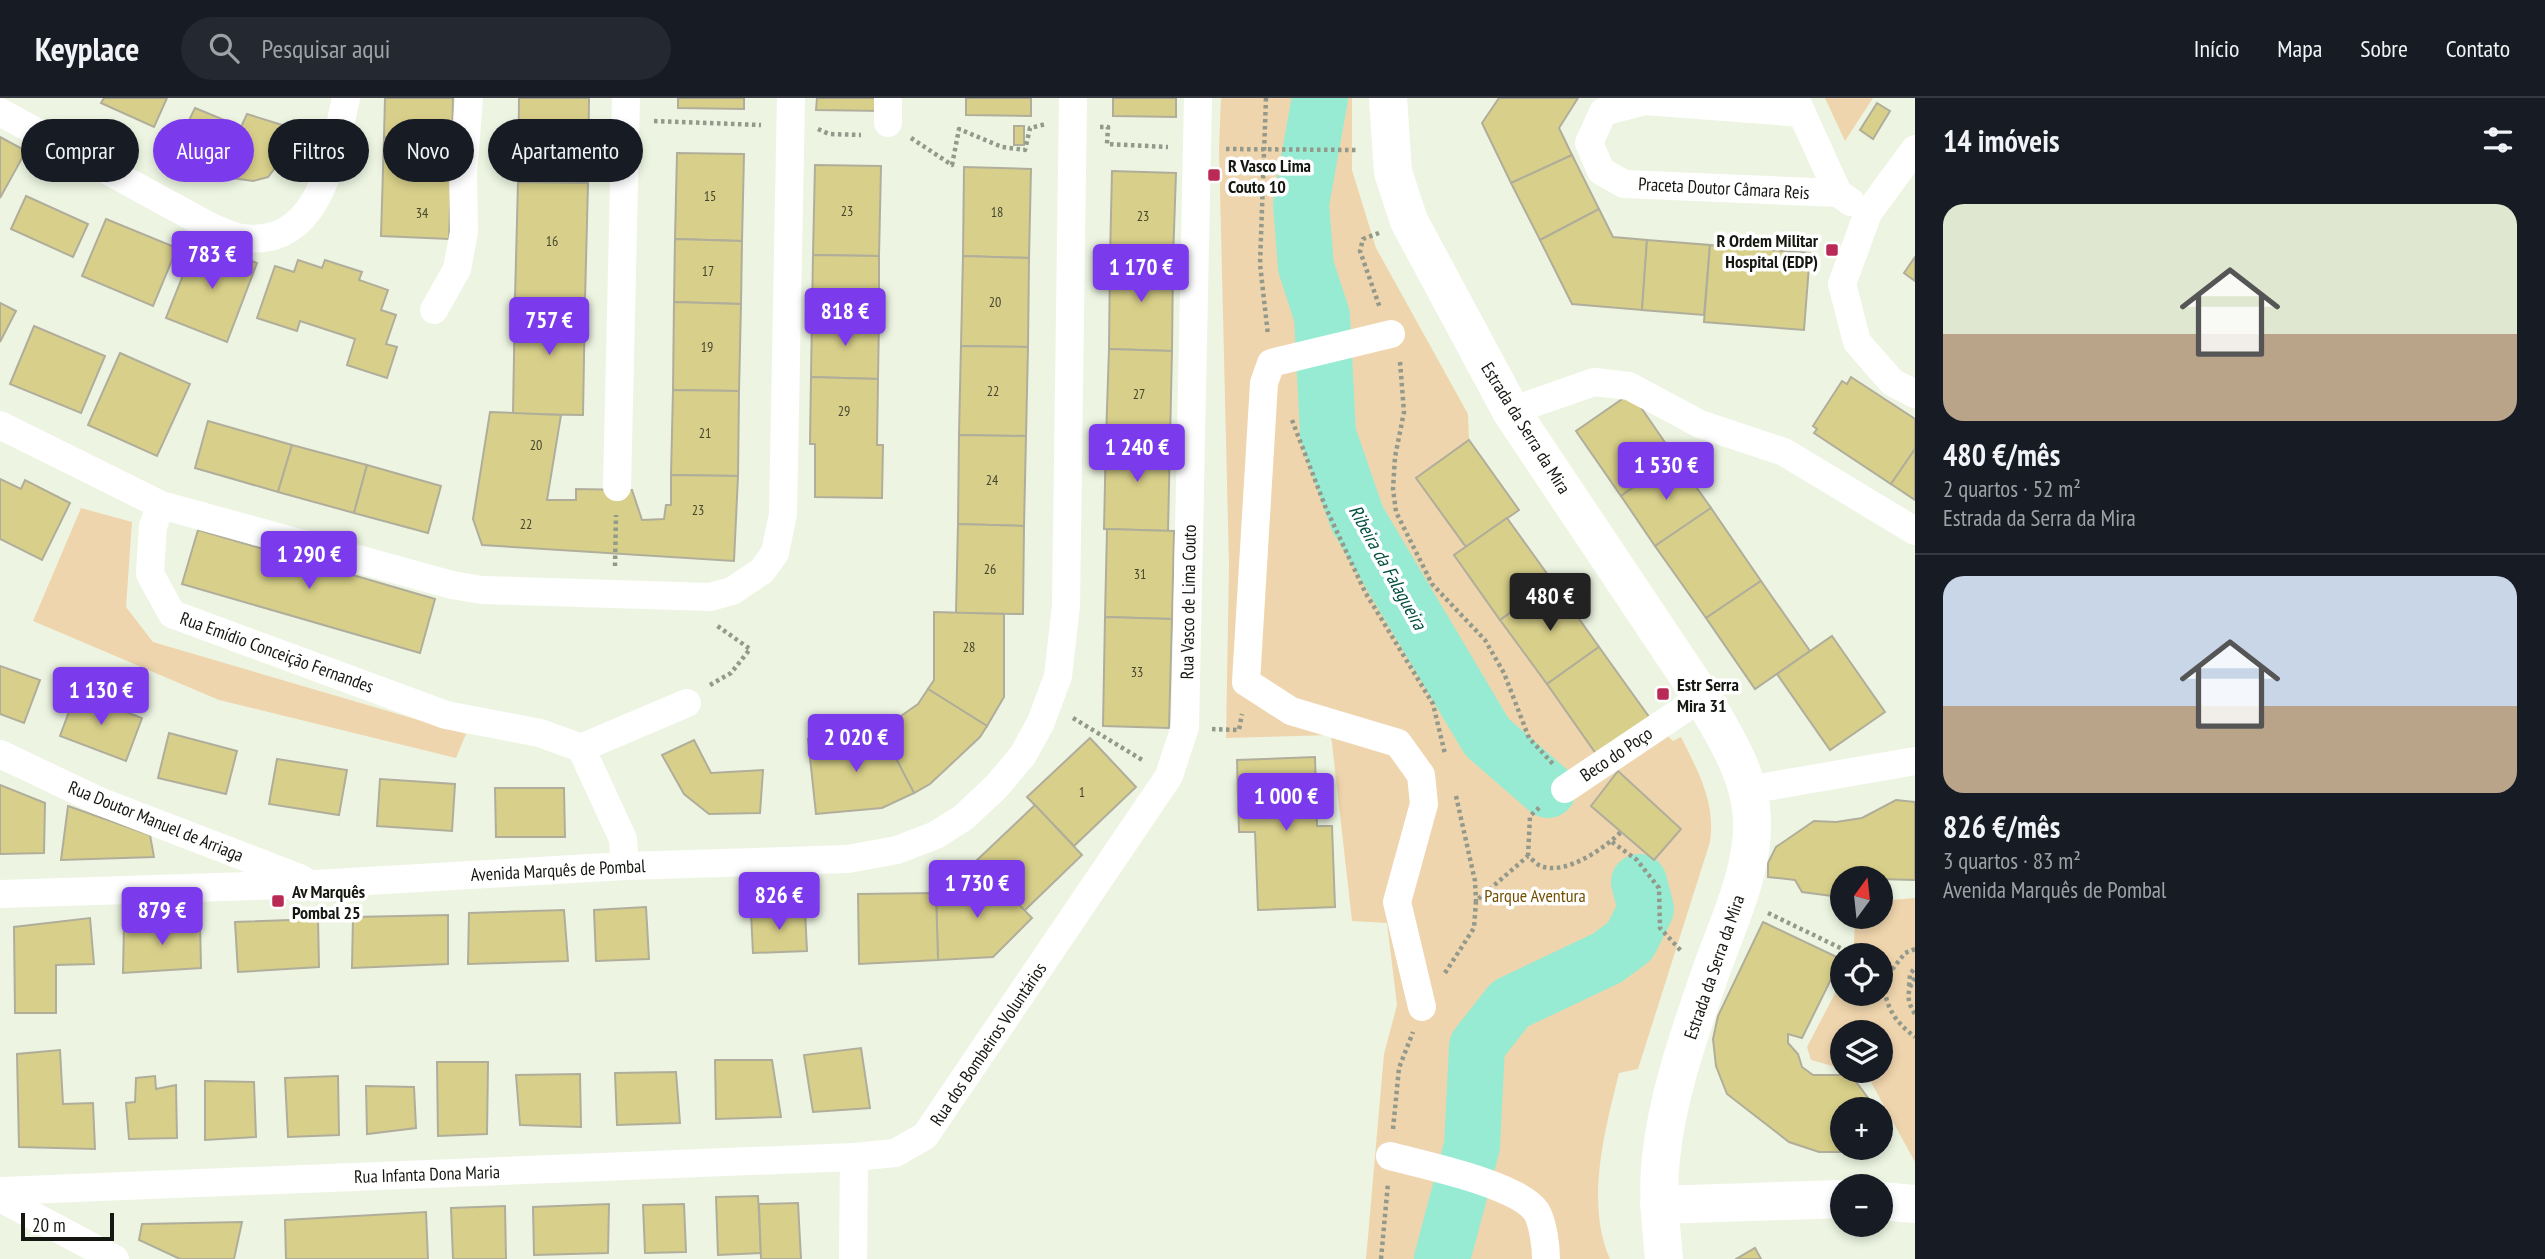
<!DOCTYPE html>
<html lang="pt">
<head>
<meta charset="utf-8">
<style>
	body { margin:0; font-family:"PT Sans Narrow",sans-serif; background:#242831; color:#f1f3f6; height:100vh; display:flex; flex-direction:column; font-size:26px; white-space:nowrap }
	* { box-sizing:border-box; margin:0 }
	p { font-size:23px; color:#9ea1a6 }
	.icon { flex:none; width:38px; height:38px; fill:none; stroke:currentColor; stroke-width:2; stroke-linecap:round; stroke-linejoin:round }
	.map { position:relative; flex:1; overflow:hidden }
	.sheet { display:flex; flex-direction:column; background:#171b24; width:630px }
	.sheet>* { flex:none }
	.top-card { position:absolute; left:21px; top:21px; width:665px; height:63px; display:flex; gap:14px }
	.needle { width:46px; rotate:15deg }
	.fabs { position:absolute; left:1830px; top:768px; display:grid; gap:14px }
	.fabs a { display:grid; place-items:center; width:63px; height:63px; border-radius:50%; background:#171b24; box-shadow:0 4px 10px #0003; font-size:35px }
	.scale { position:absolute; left:21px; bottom:18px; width:93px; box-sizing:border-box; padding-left:7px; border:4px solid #151811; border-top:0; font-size:19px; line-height:24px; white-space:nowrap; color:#151811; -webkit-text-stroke:5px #fff; paint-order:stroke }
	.price { position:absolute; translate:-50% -60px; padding:0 16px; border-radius:7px; background:#7c3aed; color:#fff; font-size:23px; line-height:46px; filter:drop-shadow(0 2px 4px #0008) }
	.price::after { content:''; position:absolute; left:50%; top:42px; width:21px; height:16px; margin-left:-10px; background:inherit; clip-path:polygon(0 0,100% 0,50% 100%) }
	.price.on { background:#222; color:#fff }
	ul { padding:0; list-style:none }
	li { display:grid; align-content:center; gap:14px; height:371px; padding:0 28px }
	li+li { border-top:2px solid #363941 }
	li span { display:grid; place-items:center; height:217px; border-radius:21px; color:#555 }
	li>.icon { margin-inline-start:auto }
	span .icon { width:126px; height:126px; fill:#fffc; stroke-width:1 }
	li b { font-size:30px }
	h2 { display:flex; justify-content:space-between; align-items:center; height:84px; padding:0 28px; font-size:30px }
	.tag { padding:0 24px; border-radius:32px; background:#171b24; box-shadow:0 4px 10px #0003; font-size:24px; line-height:63px }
	.tag.on { background:#7c3aed; color:#fff }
	header { display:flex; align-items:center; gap:42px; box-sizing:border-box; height:98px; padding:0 35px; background:#171b24; border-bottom:2px solid #363941 }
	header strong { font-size:33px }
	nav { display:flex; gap:38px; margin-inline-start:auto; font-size:24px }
	.search { width:490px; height:63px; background:#242831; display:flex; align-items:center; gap:18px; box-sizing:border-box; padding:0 24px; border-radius:38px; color:#9ea1a6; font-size:26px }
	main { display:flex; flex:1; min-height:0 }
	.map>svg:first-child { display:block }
	.green { fill:#efd5ad }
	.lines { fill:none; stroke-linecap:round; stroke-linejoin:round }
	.river { stroke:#97ebd2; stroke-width:56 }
	.building { fill:#d8d08a; stroke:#b0ae9b; stroke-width:2 }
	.path { stroke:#93998b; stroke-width:4.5; stroke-dasharray:3.5 3.5; stroke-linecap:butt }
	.street { stroke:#fff; stroke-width:28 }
	.secondary { stroke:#fff; stroke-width:38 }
	.poi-dot { fill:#b92a57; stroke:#fff; stroke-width:2.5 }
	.labels { text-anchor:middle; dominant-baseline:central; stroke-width:7; stroke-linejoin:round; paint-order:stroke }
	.number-label { font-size:14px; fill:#46462f }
	.poi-label { font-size:18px; font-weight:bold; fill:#151811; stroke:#fff; text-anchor:start }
	.street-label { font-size:18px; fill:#151811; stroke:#fff }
	.park-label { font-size:18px; fill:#734f00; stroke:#fff }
	.water-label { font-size:19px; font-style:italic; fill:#045040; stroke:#fff }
</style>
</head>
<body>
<header>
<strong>Keyplace</strong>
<div class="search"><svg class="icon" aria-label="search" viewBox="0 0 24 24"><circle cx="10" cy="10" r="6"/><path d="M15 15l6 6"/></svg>Pesquisar aqui</div>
<nav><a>Início</a><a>Mapa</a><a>Sobre</a><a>Contato</a></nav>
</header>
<main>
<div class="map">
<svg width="1915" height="1161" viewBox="0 0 1915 1161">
	<rect width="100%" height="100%" fill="#edf5e2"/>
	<g class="green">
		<path d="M1221,0H1352V72L1376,150L1468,316L1469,342L1416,380L1466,449L1455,457L1599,660L1652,623L1673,643L1681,639C1698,673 1716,705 1710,744L1638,971L1619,975C1605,1032 1585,1105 1610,1161H1366L1384,956L1397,907L1387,825L1352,823L1331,637L1226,640L1229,468L1219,51Z"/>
		<path d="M1825,0H1873L1845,43Z"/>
		<path d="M81,410L132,424L126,509L153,544L466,636L456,660L219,602L33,523Z"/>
		<path d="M1915,800V1064L1871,984L1848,973H1881V934H1843V971L1811,962L1807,949L1843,880V896H1881V858L1853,857L1855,826L1865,819H1881V807L1890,802Z"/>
	</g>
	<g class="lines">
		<g class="river">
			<path d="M1320,0L1301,106L1306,169L1322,218L1328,336L1357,420L1487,639L1548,692"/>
			<path d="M1442,1161L1472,1048L1477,948L1510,906L1607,860L1630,843L1646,811L1639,784"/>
		</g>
	</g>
	<g class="building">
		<path d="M104,0H167L154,29L101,5Z"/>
		<path d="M385,0H453L452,42L384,39Z"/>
		<path d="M519,0H589L588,85L518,84Z"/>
		<path d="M678,0H744V11L678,10Z"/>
		<path d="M817,0H882V13L816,12Z"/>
		<path d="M966,0H1031V18L966,17Z"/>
		<path d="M1113,0H1176V19L1113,18Z"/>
		<path d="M1499,0H1578L1559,30L1572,57L1511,85L1482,25Z"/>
		<path d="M1877,5L1890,13L1873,41L1860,32Z"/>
		<path d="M195,10L241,29L247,16L292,30L285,57L268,79L253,83L225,79L173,55Z"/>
		<rect x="1014" y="28" width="10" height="19"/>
		<path d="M0,39L26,53L0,100Z"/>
		<path d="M384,39L452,42L449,141L381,138Z"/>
		<path d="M677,55L744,56L742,143L675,141Z"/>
		<path d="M1572,57L1599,111L1540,142L1511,85Z"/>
		<path d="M815,67L881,68L879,158L813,157Z"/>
		<path d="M964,69L1031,71L1029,160L963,158Z"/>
		<path d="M1112,73L1176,75L1173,162L1110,160Z"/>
		<path d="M518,84L588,85L585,202L515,200Z"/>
		<path d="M26,98L88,126L73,159L11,131Z"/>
		<path d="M1599,111L1613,139L1647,142L1642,212L1572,206L1540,142Z"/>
		<path d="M106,121L177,150L153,208L82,178Z"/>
		<path d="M675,141L742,143L741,206L674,204Z"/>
		<path d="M197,142L257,165L227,244L166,220Z"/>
		<path d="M1647,142L1710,147L1704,217L1642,212Z"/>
		<path d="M1710,147L1810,155L1804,232L1704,224Z"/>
		<path d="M813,157L879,158V220L812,218Z"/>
		<path d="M963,158L1029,160L1028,249L961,248Z"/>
		<path d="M1915,159V183L1904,175Z"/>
		<path d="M1110,160L1173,162L1172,253L1109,251Z"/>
		<path d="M298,162L322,170L325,162L362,174L359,182L388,192L381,212L396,217L386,246L397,249L387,280L347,267L355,241L300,223L297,233L257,220L275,168L294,174Z"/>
		<path d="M515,200L585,202L583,317L513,316Z"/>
		<path d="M674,204L741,206L739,293L673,292Z"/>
		<path d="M0,205L16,213L0,244Z"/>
		<path d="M812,218L879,220L878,281L811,279Z"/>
		<path d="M34,228L105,258L81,315L10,286Z"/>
		<path d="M961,248L1028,249L1026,338L959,337Z"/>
		<path d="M1109,251L1172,253L1170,342L1106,340Z"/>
		<path d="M120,255L190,286L157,358L88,327Z"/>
		<path d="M811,279L878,281L877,347H883L882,400L815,399V346H810Z"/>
		<path d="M1851,279L1915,321V351L1891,386L1814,335L1817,331L1813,328L1842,283L1847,286Z"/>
		<path d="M673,292L739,293L738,378L671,377Z"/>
		<path d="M1631,295L1675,359L1621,398L1576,333Z"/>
		<path d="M490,314L561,317L547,402H576V391L632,392L642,422L664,421L666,407H671V377L738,378L734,463L482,447L473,421Z"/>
		<path d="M208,323L292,347L278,394L195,370Z"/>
		<path d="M959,337L1026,338L1024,428L958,426Z"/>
		<path d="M1106,340L1170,342L1168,433L1104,431Z"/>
		<path d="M1469,342L1519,412L1466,449L1416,380Z"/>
		<path d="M292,347L367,367L354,415L278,394Z"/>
		<path d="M1915,351V402L1891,386Z"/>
		<path d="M1675,359L1711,410L1655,448L1621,398Z"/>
		<path d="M367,367L441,388L428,435L354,415Z"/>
		<path d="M0,381L21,391L25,382L70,405L42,462L0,441Z"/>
		<path d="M1711,410L1761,483L1706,520L1655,448Z"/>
		<path d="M1507,420L1553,484L1500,522L1454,457Z"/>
		<path d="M958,426L1024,428L1023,516L956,515Z"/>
		<path d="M1107,431L1174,433L1172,521L1105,519Z"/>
		<path d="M198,432L435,501L420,555L182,486Z"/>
		<path d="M1761,483L1810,553L1755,591L1706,520Z"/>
		<path d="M1553,484L1599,549L1547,586L1500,522Z"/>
		<path d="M934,514L1004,516V599L987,628L928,591L934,582Z"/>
		<path d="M1105,519L1172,521L1169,630L1103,628Z"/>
		<path d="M1832,538L1885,614L1830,652L1777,576Z"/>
		<path d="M1599,549L1652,623L1599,660L1547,586Z"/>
		<path d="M0,568L40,582L24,625L0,616Z"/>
		<path d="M928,591L987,628L980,639L930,686L914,695L881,632L918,606Z"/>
		<path d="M76,595L142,620L126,663L60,638Z"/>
		<path d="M881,632L914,695L882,710L816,716L808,641L873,638Z"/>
		<path d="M169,635L237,653L226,696L158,680Z"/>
		<path d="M1090,640L1136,689L1074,748L1027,699Z"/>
		<path d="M694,642L711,675L763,672L760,715L709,716L684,696L662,657Z"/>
		<path d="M1315,659L1317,728H1332L1335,809L1258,812L1255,734H1239L1237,662Z"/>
		<path d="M277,661L347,672L339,717L269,706Z"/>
		<path d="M1618,673L1681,731L1654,762L1591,708Z"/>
		<path d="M380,681L455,686L452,733L377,728Z"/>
		<path d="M0,687L45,705L44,755L0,756Z"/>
		<path d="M495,690H564L565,739H496Z"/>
		<path d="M1896,702L1915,704V782L1843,780L1841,806L1832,798L1802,794L1795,782L1768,779V765L1776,749L1814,723L1836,724L1862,720Z"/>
		<path d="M1035,707L1082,757L1024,813L976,763Z"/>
		<path d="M68,708L150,737L154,759L61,762Z"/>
		<path d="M985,772L1032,820L993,859L938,862L936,795L962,794Z"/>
		<path d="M936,795L938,862L859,866L858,796Z"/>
		<path d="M646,809L649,861L596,863L594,812Z"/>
		<path d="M564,812L568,863L468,866L469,815Z"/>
		<path d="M805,812L807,853L753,855L751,815Z"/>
		<path d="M448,817V866L352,870L353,819Z"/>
		<path d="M90,820L94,866L56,867V915H15L14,829Z"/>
		<path d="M318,821L319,869L238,874L235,824Z"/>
		<path d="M200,823L201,870L123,875L124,826Z"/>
		<path d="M1763,824L1841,861L1802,940L1788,936V945L1798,956L1802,969L1813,977H1851L1877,1012H1843V1050H1857L1849,1054H1819L1789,1044L1727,996L1716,968L1713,941L1718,918Z"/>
		<path d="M861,950L870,1010L813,1014L804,957Z"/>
		<path d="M60,952L63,1006L93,1005L95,1051L19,1049L17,956Z"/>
		<path d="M715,962H772L781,1019L716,1021Z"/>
		<path d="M437,964H488L487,1036L438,1038Z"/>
		<path d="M676,974L680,1025L617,1027L615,975Z"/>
		<path d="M580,976L581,1029L520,1027L516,977Z"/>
		<path d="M155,978L156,991L176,987L177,1040L129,1041L126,1005L135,1004L136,980Z"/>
		<path d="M338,978L339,1037L288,1039L285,980Z"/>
		<path d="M205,983L254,984L256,1039L205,1042Z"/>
		<path d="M366,988L414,989L416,1030L367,1036Z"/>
		<path d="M1881,1017L1891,1031L1881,1036Z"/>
		<path d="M758,1098L761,1155L718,1157L716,1099Z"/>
		<path d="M798,1105L801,1161H761L759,1106Z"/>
		<path d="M609,1106L608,1155L534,1157L533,1109Z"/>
		<path d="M684,1106L686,1154L645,1155L643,1107Z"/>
		<path d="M505,1108L506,1161H453L451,1110Z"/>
		<path d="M426,1114L428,1161H286L285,1122Z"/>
		<path d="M242,1124L234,1161H180L139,1142L142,1126Z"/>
		<path d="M1755,1150L1761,1161H1736Z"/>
	</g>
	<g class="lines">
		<g class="path">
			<path d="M1266,0L1260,166L1268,237"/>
			<path d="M654,23L761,27"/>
			<path d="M1100,29H1108L1107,46L1168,49"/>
			<path d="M818,31L829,36L861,37"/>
			<path d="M911,40L952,67L959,31L1002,49L1025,52L1030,30L1046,26"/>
			<path d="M1226,51L1357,52"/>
			<path d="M1379,135L1363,141L1360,153L1380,210"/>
			<path d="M1400,264L1404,314L1395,359L1393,391L1396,414L1432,486L1485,542L1504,575L1529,640L1553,666"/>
			<path d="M1292,322L1325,408L1365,494L1433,606L1445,656"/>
			<path d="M615,468L616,417"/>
			<path d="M710,587L731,575L750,551L716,527"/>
			<path d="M1073,620L1144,663"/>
			<path d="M1212,631L1239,632L1242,616"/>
			<path d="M1456,698L1475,783L1476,803"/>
			<path d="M1612,744L1637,762L1659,790L1660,830L1682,854"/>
			<path d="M1528,758L1530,718L1541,708"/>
			<path d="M1768,815L1857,858"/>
			<path d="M1915,851L1905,855L1883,883C1886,909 1894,923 1915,939"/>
			<path d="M1445,875L1474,830L1476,803L1528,758C1532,761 1537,767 1541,768C1565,778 1605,750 1621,734"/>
			<path d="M1915,880C1906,893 1907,904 1915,916"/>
			<path d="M1909,888L1910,876L1915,870"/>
			<path d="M1393,1031L1399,970L1413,934"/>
			<path d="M1381,1161L1388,1085"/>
		</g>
		<g class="street">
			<path d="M1795,0L1838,95L1851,104"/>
			<path d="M0,14L211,129C221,133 232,139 242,140C321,150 333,57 346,0"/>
			<path d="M1802,15L1645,3L1603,14L1589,45L1601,73L1624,86L1838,95"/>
			<path d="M888,25V0"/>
			<path d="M1915,51L1868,115L1842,186L1857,244L1892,284L1915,296"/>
			<path d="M434,212L457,171L464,134L463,77L469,0"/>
			<path d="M1391,236L1271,265L1264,285L1246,584L1291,613L1398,645L1421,677L1424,706L1397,804L1422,909"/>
			<path d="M1511,313L1594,284L1629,288L1700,326L1784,354L1915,433"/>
			<path d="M0,327L161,407L452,487L482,492L710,499L732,493L762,473L775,455L783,416L791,0"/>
			<path d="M617,389L626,0"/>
			<path d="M161,407L153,428L150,476L172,516L446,617L540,635L581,650L623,741L625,768"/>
			<path d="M581,650L687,605"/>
			<path d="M0,656L99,703L302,781"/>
			<path d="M1565,691L1702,599"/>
			<path d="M1748,692L1915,663"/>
			<path d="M0,796L315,786L625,768L848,761L897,752L936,737L964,719L996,689L1023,657L1041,624L1058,578L1066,508L1073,0"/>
			<path d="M1390,1058C1423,1067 1517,1086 1536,1113C1543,1124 1546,1149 1546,1161"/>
			<path d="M0,1093L854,1059"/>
			<path d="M0,1100L115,1161"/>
			<path d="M853,1161L854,1059L895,1055L925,1038L1169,678L1185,629L1198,0"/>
		</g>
		<g class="secondary">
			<path d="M1388,0L1393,74L1409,123L1511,313L1702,599C1724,636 1750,676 1752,721C1754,775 1726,829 1709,879C1689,937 1667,999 1661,1060C1657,1093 1661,1128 1664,1161"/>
			<path d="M1881,1103L1915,1106"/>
			<path d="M1659,1107L1843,1101"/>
		</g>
	</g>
	<g class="poi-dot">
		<rect x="1207" y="70" width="14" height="14" rx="3.5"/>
		<rect x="1825" y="145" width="14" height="14" rx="3.5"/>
		<rect x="1656" y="589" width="14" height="14" rx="3.5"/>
		<rect x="271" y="796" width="14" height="14" rx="3.5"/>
	</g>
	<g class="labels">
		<g class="number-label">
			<text x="710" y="98">15</text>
			<text x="847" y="113">23</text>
			<text x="997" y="114">18</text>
			<text x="422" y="115">34</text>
			<text x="1143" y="118">23</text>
			<text x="552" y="143">16</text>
			<text x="708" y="173">17</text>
			<text x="995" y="204">20</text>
			<text x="707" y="249">19</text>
			<text x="993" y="293">22</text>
			<text x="1139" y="296">27</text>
			<text x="844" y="313">29</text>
			<text x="705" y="335">21</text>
			<text x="536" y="347">20</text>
			<text x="992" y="382">24</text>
			<text x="698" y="412">23</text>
			<text x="526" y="426">22</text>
			<text x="990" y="471">26</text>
			<text x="1140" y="476">31</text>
			<text x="969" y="549">28</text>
			<text x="1137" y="574">33</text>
			<text x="1082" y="694">1</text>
		</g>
		<g class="poi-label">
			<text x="1228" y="67">R Vasco Lima<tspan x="1228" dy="21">Couto 10</tspan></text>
			<text x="1818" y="142" text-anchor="end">R Ordem Militar<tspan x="1818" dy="21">Hospital (EDP)</tspan></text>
			<text x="1677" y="586">Estr Serra<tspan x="1677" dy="21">Mira 31</tspan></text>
			<text x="292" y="793">Av Marquês<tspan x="292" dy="21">Pombal 25</tspan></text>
		</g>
		<g class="street-label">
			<text transform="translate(1724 90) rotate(3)">Praceta Doutor Câmara Reis</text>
			<text transform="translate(1526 330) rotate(58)">Estrada da Serra da Mira</text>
			<text transform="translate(1188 504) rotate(-89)">Rua Vasco de Lima Couto</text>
			<text transform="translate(277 554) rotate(20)">Rua Emídio Conceição Fernandes</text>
			<text transform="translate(1616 656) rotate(-34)">Beco do Poço</text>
			<text transform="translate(156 723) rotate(22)">Rua Doutor Manuel de Arriaga</text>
			<text transform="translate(558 772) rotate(-3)">Avenida Marquês de Pombal</text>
			<text transform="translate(1714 869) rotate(-71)">Estrada da Serra da Mira</text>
			<text transform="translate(988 946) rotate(-56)">Rua dos Bombeiros Voluntários</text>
			<text transform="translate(427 1076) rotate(-2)">Rua Infanta Dona Maria</text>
		</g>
		<g class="park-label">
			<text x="1535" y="797">Parque Aventura</text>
		</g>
		<g class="water-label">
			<text transform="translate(1388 469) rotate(61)">Ribeira da Falagueira</text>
		</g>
	</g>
</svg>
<div class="fabs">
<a><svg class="needle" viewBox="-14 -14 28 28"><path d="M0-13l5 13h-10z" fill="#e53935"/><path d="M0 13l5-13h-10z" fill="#9ea1a6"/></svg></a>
<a><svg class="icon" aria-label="locate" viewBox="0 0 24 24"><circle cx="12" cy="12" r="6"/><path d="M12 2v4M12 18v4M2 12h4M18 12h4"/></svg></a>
<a><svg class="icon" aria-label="layers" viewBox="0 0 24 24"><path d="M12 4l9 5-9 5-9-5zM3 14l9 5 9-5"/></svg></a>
<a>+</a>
<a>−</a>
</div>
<div class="scale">20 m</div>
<b class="price" style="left:212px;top:193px">783 €</b>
<b class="price" style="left:1141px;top:206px">1 170 €</b>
<b class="price" style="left:845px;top:250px">818 €</b>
<b class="price" style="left:549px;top:259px">757 €</b>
<b class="price" style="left:1137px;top:386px">1 240 €</b>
<b class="price" style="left:1666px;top:404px">1 530 €</b>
<b class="price" style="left:309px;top:493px">1 290 €</b>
<b class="price on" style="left:1550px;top:535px">480 €</b>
<b class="price" style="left:101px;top:629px">1 130 €</b>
<b class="price" style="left:856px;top:676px">2 020 €</b>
<b class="price" style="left:1286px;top:735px">1 000 €</b>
<b class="price" style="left:977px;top:822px">1 730 €</b>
<b class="price" style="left:779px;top:834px">826 €</b>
<b class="price" style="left:162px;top:849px">879 €</b>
<div class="top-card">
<a class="tag">Comprar</a>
<a class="tag on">Alugar</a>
<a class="tag">Filtros</a>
<a class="tag">Novo</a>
<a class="tag">Apartamento</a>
</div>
</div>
<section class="sheet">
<h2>14 imóveis<svg class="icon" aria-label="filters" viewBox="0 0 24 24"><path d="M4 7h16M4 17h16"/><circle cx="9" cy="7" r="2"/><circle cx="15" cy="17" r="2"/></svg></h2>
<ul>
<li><span style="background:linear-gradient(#dfe7d0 60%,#b9a48a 0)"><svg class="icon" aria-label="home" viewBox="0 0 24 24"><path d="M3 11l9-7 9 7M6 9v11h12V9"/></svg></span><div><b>480 €/mês</b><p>2 quartos · 52 m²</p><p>Estrada da Serra da Mira</p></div></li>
<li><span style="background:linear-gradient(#c9d6e8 60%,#b9a48a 0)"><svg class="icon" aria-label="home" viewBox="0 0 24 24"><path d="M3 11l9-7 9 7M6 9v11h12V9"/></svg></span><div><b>826 €/mês</b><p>3 quartos · 83 m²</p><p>Avenida Marquês de Pombal</p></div></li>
</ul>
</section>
</main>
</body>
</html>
